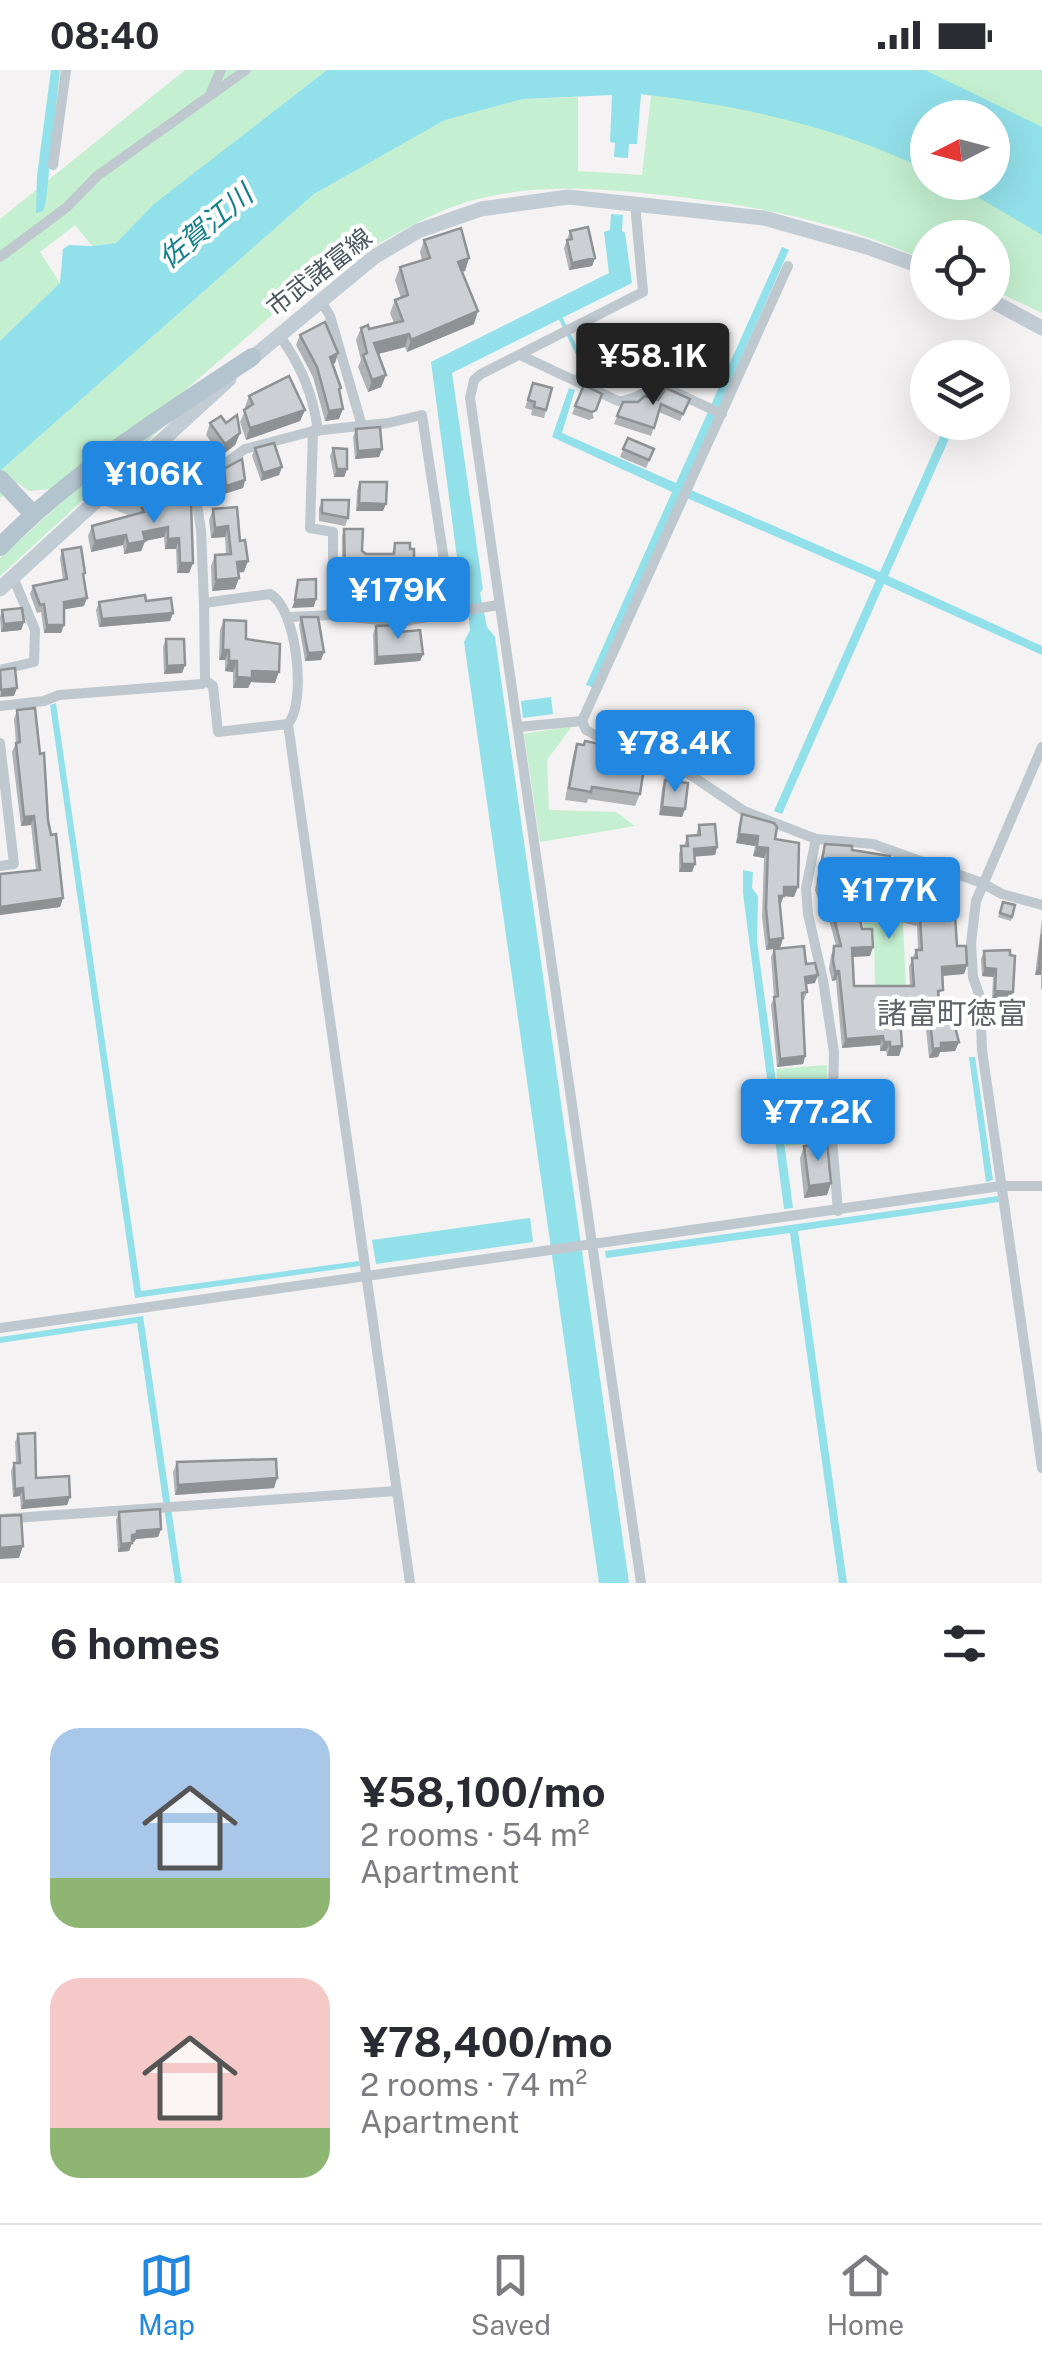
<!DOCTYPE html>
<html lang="en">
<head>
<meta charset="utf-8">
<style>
	body { margin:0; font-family:"Public Sans","Noto Sans JP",sans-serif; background:#f7f7f7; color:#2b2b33; height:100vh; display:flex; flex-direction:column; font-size:38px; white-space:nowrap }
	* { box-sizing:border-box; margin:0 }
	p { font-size:32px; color:#7c7c81 }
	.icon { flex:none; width:55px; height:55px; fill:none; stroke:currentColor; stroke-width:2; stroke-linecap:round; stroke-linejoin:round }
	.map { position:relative; height:1513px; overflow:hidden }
	.details { display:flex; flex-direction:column; background:#fff; flex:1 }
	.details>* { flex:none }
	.needle { width:65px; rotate:264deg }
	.fabs { position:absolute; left:910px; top:30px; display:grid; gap:20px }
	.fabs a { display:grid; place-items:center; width:100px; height:100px; border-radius:50%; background:#fff; box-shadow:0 10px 40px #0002; font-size:50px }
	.price { position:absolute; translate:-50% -85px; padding:0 22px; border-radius:10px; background:#2187e0; color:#fff; font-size:32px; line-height:65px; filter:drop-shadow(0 2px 5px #0008) }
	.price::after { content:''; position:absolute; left:50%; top:60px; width:30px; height:22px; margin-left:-15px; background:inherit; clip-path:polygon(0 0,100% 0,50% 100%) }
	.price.selected { background:#222; color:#fff }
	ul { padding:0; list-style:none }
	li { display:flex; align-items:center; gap:30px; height:250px; padding:0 50px }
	li span { display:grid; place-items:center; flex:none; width:280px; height:200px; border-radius:30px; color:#555 }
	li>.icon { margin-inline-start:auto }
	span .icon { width:120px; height:120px; fill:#fffc; stroke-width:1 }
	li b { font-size:42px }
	h2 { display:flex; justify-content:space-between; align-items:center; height:120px; padding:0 50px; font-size:42px }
	.status { display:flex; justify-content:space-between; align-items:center; height:70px; padding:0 50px; background:#fff; direction:ltr }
	.status svg { height:28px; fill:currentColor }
	.tabs { display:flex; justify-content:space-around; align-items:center; height:140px; border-top:2px solid #e1e1e2; background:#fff; font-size:28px; color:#7c7c81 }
	.tabs a { display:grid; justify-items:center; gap:5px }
	.tabs .selected { color:#2187e0 }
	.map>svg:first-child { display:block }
	.green { fill:#c4efd0 }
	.water { fill:#92e0ea }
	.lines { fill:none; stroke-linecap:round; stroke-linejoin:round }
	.stream { stroke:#92e0ea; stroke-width:4 }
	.street { stroke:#bec8ce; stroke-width:10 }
	.secondary { stroke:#c1ccd5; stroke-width:15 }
	.primary { stroke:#b3c4cf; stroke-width:18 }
	.wall { fill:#afb3b6; fill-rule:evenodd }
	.shaded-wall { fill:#8f9294 }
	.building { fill:#ccd0d4; stroke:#8f9294; stroke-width:2.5; fill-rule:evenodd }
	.labels { text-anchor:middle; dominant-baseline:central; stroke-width:8; stroke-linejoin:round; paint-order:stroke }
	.street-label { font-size:25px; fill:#4a575f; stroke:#fff }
	.water-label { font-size:28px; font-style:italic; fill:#117f8c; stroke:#fff }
	.quarter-label { font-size:30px; fill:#5f6367; stroke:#fff }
</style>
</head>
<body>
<div class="status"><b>08:40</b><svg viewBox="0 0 49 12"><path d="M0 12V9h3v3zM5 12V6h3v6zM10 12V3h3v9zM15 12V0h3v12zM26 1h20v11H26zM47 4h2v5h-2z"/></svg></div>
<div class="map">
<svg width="1042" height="1513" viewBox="0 0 1042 1513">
	<rect width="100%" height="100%" fill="#f4f2f2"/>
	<g class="green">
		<path d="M185,0H327L155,133L116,173L92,176L75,155L40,182L60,213L0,271V149Z"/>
		<path d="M878,0H1042V71L948,24Z"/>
		<path d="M657,10L927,75L928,112L990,113L1042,143V243L993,220L992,168H928L927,191C841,152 756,135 663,125C598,118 538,113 474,130C418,145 376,180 323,201L175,329L53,419L29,421L18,413L0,428V401L314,124L445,50L523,29L578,27V101L642,105L651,26L640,24Z"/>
		<path d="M164,356L0,506V488L82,414Z"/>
		<path d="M421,508L433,540L373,549L377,512Z"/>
		<path d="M572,656L547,690L549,740L616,742L635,756L540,772L524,664Z"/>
		<path d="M859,823L879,827L881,853L903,852L906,917L875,918L874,862L865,861Z"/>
		<path d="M827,995L828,1028L795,1030L801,1075L786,1076L776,999Z"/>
	</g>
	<g class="water">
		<path d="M51,0H60L46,130L43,141L36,143L37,106Z"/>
		<path d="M327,0H925L1042,57V165L954,113L992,112V48H928L927,100C836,56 742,36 641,24L637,74H629L628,88L614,87L615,73L610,72L612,25L523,29L445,50L314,124L0,401V271L60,213L63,179L69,175L92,176L116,173L155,133Z"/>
		<path d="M611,144L623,145L622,161L625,163L632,213L452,303L483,519L480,523L487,557L495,567L629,1513H599L464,572L470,560L466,522L461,517L431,292L609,203L604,162L610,160Z"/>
		<path d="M782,177L789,180L684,417L880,502L946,353H956L888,506L1042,576V585L884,514L782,744L774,741L876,510L680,425L594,618L586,615L672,422L552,367L569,318L575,320L562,363L676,413Z"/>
		<path d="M551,627L553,644L523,648L521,631Z"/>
		<path d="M56,633L141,1221L359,1191L360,1196L135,1228L50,635Z"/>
		<path d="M743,800L753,802L752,818L758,826L757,871L793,1138L784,1139L743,823Z"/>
		<path d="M969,987H975L993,1110L986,1112Z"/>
		<path d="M998,1126L999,1132L798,1161L847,1513H839L790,1163L606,1188L605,1181Z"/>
		<path d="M530,1148L533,1172L376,1194L372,1170Z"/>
		<path d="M143,1246L182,1513H175L137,1253L0,1273V1267Z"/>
	</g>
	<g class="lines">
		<path class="stream" d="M561,249L583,294L576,308"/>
		<g class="street">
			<path d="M211,22L221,0"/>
			<path d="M53,95L66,0"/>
			<path d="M635,133L643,222L481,304L474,310L470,328L641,1513"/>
			<path d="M0,187L67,137L97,106L246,0"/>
			<path d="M321,231L330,246L362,356"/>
			<path d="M279,265C301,295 313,324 318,361"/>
			<path d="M520,285L618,331C636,331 647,318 664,317L722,344"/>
			<path d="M313,361L310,458L333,462V545"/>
			<path d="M194,416L245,379L313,361L388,353L422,345L452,543"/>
			<path d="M100,428L131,441L194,416L201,460L204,533L270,524C297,538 307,633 288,654L218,662L213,616L205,610L204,533"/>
			<path d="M290,547L333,545L398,552L498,535"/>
			<path d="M0,600L34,592L35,560L13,507"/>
			<path d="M0,636L44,631L59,625L202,614L205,610"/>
			<path d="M582,651L586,660L604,670L664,687L744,741L816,769L873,774L982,813L1002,824L1042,835"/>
			<path d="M582,651L788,196"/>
			<path d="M288,654L410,1513"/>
			<path d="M518,657L582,651"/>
			<path d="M0,673L14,794L0,796"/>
			<path d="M1042,677L976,831L971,873L973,907L980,927L982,980L1042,1398"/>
			<path d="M816,769L806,818L808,844L823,910L834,982L832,1069L838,1141"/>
			<path d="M0,1258L1001,1116H1042"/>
			<path d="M0,1449L396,1421"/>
		</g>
		<g class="secondary">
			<path d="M992,231L1042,258"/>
			<path d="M246,293L374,187L418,161L481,139L568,127L764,148L867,177L928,199"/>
			<path d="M0,519L229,309"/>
		</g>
		<g class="primary">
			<path d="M0,409L32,443"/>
			<path d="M0,477C70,404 168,343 252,287"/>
		</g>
	</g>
	<g class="wall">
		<path d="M570,161L595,188L592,196L569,200L564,178Z"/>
		<path d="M424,170L469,188L465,201L462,202L474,254L407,282L405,277L378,284L386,305L381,317L368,322L358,297L361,290L356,270L361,258L369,259L394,253L390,243L395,230L401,228L395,210L400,197L422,190L420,182Z"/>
		<path d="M300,265L338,283L335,293L333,294L341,318L339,323V349L325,351L313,307L296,275Z"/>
		<path d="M594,289L607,294L600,313L587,307Z"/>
		<path d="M533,313L546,340L544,348L531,345L532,340L525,338Z"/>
		<path d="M584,315L594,348L589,350L572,344Z"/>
		<path d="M249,326L305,340L300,351L246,370L240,352L246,339L245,337Z"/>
		<path d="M690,329L680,351L659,342L651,366L614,354L623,332Z"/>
		<path d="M210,353H226L240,363L235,375L221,386L206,365Z"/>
		<path d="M356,359L382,379L379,387L355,389L353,367Z"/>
		<path d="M628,368L654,379L646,398L620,387Z"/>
		<path d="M255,378L282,397L279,405L261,411L252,386Z"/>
		<path d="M333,378L347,399L344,407H334L330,386Z"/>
		<path d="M154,391L184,410L165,418L162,413L158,415L151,399Z"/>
		<path d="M224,399L245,410L243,418L224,424L221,407Z"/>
		<path d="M360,412L383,441H356L357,420Z"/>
		<path d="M322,430L348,448L345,456L319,451V438Z"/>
		<path d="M157,431L193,493L189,503H177L176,479H165L164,467L145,471L141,481L124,484L123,475L91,482L88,466L92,456L139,443L142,438Z"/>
		<path d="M237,437L244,502H238L235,519L212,521L211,496L215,485L226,484L225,467L211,468L209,450L213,439Z"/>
		<path d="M344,459L366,484H392L395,473L410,479L414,496L411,503H389L387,506L342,507V466Z"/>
		<path d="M62,480L83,508L84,536L64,539L61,563H44L41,542L37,543L30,524L33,516L63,510L60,488Z"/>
		<path d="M146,531L173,543L170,551L99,557L96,540L99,532Z"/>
		<path d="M2,540L24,552L21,560L1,562L0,547Z"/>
		<path d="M301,547L324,582L321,590L305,591L299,555Z"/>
		<path d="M224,550L246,569L275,613L251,612L248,618H233V602L225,601V590H219L220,560Z"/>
		<path d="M376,556L401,562L423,584L420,591L374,595L373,564Z"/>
		<path d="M166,569L185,595L182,603L164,604L163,577Z"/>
		<path d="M17,640L48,750L63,828L60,837L0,845V804L36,801L31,755L21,756L12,682L16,673L14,649Z"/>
		<path d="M616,670L640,724L635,736L588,729L587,733L565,730L573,686L577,674L614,677Z"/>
		<path d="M665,710L685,739L682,747L659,745L662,718Z"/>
		<path d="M742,744L775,769L794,827L784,826L780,836L783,868L780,878L766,880L762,847L764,788L753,786L755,776L736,773L739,754Z"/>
		<path d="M699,755L717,777L715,785L694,786L695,794L692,802H679V784L681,776H684L687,766L696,765Z"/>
		<path d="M825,774L852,780L888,799L910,802L913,790L932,831L967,895L964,904L942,906L939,930L940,951L959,972L955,981L940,982L938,987L929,988L925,949H919L918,940L900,941L902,976L899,986H887L886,981H880V975L842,978L836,910L832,911L829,899L831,885L836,876L826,838L822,839L815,820ZM850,819L888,825L884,848L917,856L918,880H916L909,897L910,916H854L853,887L870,886L873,877L854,848L849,827Z"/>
		<path d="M1003,832L1015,835L1011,851L998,847Z"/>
		<path d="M1042,849V919H1041V905H1035Z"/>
		<path d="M774,879L806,894L815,913L806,914L807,922L804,930H802L805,986L803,994L777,997L771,935L774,927L771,887Z"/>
		<path d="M984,881L1010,885V930L992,929L993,907L982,906L981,889Z"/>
		<path d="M804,1076L831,1113L827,1125L804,1128L800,1088Z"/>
		<path d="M18,1364L36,1408L70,1427L67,1435L21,1439L20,1426L13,1427L11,1401L14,1393H16L15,1372Z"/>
		<path d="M177,1392L277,1408L274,1418L175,1425L173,1402Z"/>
		<path d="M119,1442L161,1459L158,1467L136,1469L134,1472H132L129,1481L118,1482L116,1450Z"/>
	</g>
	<g class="shaded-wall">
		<path d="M469,188L465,201L453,204L458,192Z"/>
		<path d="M595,188L592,196L569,200L572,193Z"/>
		<path d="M478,241L474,254L407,282L411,270Z"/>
		<path d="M409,264L405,277L370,286L374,273Z"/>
		<path d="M338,283L335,293L326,298L330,287Z"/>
		<path d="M386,305L381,317L368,322L372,310Z"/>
		<path d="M343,339L339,349L325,351L329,341Z"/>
		<path d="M305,340L300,351L246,370L250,358Z"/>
		<path d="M240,363L235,375L221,386L225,374Z"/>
		<path d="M382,379L379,387L355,389L358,381Z"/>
		<path d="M282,397L279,405L261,411L263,403Z"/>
		<path d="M337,399H347L344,407H334Z"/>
		<path d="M187,403L184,410L165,418L168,410Z"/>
		<path d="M245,410L243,418L224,424L226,416Z"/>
		<path d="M359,433L386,434L383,441H356Z"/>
		<path d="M228,456L225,467L211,468L215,458Z"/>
		<path d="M168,457L164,467L145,471L141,481L124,484L128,474L143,462Z"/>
		<path d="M126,465L123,475L91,482L95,471Z"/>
		<path d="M179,468L176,479H165L168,469Z"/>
		<path d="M248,491L244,502L233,503L237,492Z"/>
		<path d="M180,493H193L189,503H177Z"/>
		<path d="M390,495L414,496L411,503H389L387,506L342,507L345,500Z"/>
		<path d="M239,508L235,519L212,521L216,510Z"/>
		<path d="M87,528L84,536L61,540L64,532Z"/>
		<path d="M316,529L314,537L292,538L295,530Z"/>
		<path d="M173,543L170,551L99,557L102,549Z"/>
		<path d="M24,552L21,560L1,562L4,554Z"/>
		<path d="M47,555H64L61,563H44Z"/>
		<path d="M223,580H229L225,590H219Z"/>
		<path d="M324,582L321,590L305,591L308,583Z"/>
		<path d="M423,584L420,591L374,595L377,587Z"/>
		<path d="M229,591H237L233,602L225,601Z"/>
		<path d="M185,595L182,603L164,604L167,596Z"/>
		<path d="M252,601L279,602L275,613L251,612L248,618H233L237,607Z"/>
		<path d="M17,618L14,626L0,627L1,620Z"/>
		<path d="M662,737L685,739L682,747L659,745Z"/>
		<path d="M34,746L31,755L21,756L24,747Z"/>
		<path d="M739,764L758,766L755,776L736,773Z"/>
		<path d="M717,777L715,785L691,787L694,779Z"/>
		<path d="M757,777L768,778L764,788L753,786Z"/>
		<path d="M682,794H695L692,802H679Z"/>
		<path d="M784,817H798L794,827L783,826L780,836H775Z"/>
		<path d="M63,828L60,837L0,845V837Z"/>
		<path d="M829,828L826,838L822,839L825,830Z"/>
		<path d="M783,868L780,878L766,880L769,870Z"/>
		<path d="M873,877L870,886L849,887L852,878Z"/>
		<path d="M1039,894H1042L1041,905H1035Z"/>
		<path d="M967,895L964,904L939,906L942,897Z"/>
		<path d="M985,898L996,899L993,907L982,906Z"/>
		<path d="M835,901H839L836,910L832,911Z"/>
		<path d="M818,905L815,913L802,915L805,907Z"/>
		<path d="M995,921L1013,922L1010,930L992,929Z"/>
		<path d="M922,931L918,940L896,942L899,932Z"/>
		<path d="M922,940H929L925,949H919Z"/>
		<path d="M883,966L880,975L842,978L846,969Z"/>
		<path d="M884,972H890L886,981H880Z"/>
		<path d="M959,972L955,981L940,982L938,987L929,988L933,979L941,973Z"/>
		<path d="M902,976L899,986H887L890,977Z"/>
		<path d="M805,986L803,994L777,997L780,989Z"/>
		<path d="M831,1113L827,1125L804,1128L809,1116Z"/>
		<path d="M277,1408L274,1418L175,1425L178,1415Z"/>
		<path d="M23,1418L20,1426L13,1427L15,1419Z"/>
		<path d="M70,1427L67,1435L21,1439L24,1431Z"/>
		<path d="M161,1459L158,1467L136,1469L134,1472L129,1473L132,1465L137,1461Z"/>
		<path d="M132,1473L129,1481L118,1482L121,1474Z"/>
		<path d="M23,1476L19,1488L0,1489V1478Z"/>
	</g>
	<g class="building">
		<path d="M588,157L595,188L572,193L567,170L572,169L570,161Z"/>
		<path d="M461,158L469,188L458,192L478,241L411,270L409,264L374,273L386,305L372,310L363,285L367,283L361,258L368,255L369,259L403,251L395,230L408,225L400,197L430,188L424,170Z"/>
		<path d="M325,252L338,283L330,287L341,318L339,319L343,339L329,341L317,297L300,265Z"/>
		<path d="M594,289L607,294L603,305L590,299Z"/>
		<path d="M289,306L305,340L250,358L244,340L253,334L249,326Z"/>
		<path d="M533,313L552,318L546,340L534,337L535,332L528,330Z"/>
		<path d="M584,315L602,324L596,340L592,342L575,336Z"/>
		<path d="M666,318L690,329L683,344L661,334L654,358L617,346L623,332H638L645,326L658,330Z"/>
		<path d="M237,345L240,363L225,374L210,353L221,346L226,353Z"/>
		<path d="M380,357L382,379L358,381L356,359Z"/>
		<path d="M628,368L654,379L649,390L623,379Z"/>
		<path d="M274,373L282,397L263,403L255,378Z"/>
		<path d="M333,378L347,379V399H337Z"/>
		<path d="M178,381L187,403L168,410L165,405L161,407L154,391Z"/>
		<path d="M242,389L245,410L226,416L224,399Z"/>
		<path d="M360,412H387L386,434L359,433Z"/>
		<path d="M191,430L193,493H180L179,468L168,469V457L143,462L145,471L128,474L126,465L95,471L92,456L144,442L142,438L157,431Z"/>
		<path d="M322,430H349L348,448L322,443Z"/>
		<path d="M237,437L240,471L245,470L248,491L237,492L239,508L216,510L215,485L231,484L228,456L215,458L213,439Z"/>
		<path d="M344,459H363L362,481L366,484H394L395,473H410V479H414V496L390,495V499L345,500Z"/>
		<path d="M81,477L85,503L83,504L87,528L64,532V555H47L44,534L40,535L33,516L67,509L62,480Z"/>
		<path d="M316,509V529L295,530L298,510Z"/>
		<path d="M145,525L146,531L171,528L173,543L102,549L99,532Z"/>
		<path d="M22,538L24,552L4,554L2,540Z"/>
		<path d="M301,547H318L324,582L308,583Z"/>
		<path d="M224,550L246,551V569L280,574L279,602L252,601V608L237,607V591H229V580H223Z"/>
		<path d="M400,555L401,562L420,560L423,584L377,587L376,556Z"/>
		<path d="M166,569H184L185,595L167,596Z"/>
		<path d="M15,598L17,618L1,620L0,600Z"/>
		<path d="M35,638L40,684L44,683L48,750L51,765L56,764L63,828L0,837V804L40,800L34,746L24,747L16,673L20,672L17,640Z"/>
		<path d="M616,670L647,678L640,724L592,717L591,722L569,718L577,674L584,675L585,671L615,677Z"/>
		<path d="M665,710L688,713L685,739L662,737Z"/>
		<path d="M742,744L774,753L777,757L775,769L799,773L798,817H784V826H779L783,868L769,870L766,838L768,778L757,777L758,766L739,764Z"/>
		<path d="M715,754L717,777L694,779L695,794H682L681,776H688L687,766L700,765L699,755Z"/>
		<path d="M825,774L852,776V780L890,786L888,799L913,803V790L933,794L932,831L954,829L957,876H966L967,895L942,897L943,920L938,921L940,951L953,949L959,972L941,973V978L933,979L929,940H922V931L899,932L902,976L890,977V972H884L883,966L846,969L839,901H835L833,890L834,876H841L829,828L825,830L818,811ZM847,808L891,816L888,839L920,847L922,880H916L917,888H912L914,916H854L852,878L873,877L872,859H862L859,846L854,848L848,822L851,821Z"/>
		<path d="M1003,832L1015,835L1012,847L1000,843Z"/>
		<path d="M1042,864V894H1039Z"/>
		<path d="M804,876L806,894L815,893L818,905L805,907L807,922L802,923L805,986L780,989L774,927L778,926L774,879Z"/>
		<path d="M1010,880V885L1015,886L1013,922L995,921L996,899L985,898L984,881Z"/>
		<path d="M827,1073L831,1113L809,1116L804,1076Z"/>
		<path d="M35,1363L36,1408L69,1406L70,1427L24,1431L23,1418L15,1419L14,1393H20L18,1364Z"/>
		<path d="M276,1389L277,1408L178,1415L177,1392Z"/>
		<path d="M160,1439L161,1459L137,1461V1464L132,1465V1473L121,1474L119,1442Z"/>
		<path d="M21,1445L23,1476L0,1478V1446Z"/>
	</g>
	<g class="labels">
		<g class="street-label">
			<text transform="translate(319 202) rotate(-38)">市武諸富線</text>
		</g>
		<g class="water-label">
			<text transform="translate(205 156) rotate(-40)">佐賀江川</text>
		</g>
		<g class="quarter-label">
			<text x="952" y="943">諸富町徳富</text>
		</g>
	</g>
</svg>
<div class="fabs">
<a><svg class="needle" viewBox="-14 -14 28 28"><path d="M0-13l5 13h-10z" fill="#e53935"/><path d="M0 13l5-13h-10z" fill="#7c7c81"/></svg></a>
<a><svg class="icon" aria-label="locate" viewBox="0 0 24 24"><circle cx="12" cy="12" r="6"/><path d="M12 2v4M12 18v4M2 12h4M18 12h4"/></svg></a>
<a><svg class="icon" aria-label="layers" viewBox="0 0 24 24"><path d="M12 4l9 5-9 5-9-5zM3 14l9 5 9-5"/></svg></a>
</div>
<b class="price selected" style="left:653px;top:338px">¥58.1K</b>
<b class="price" style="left:154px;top:456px">¥106K</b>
<b class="price" style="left:398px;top:572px">¥179K</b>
<b class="price" style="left:675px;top:725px">¥78.4K</b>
<b class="price" style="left:889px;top:872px">¥177K</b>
<b class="price" style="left:818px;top:1094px">¥77.2K</b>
</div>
<section class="details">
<h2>6 homes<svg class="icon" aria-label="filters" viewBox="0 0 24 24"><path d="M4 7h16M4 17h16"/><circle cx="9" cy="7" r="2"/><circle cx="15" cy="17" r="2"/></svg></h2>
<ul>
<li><span style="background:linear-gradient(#a9c7e8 75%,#8fb573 0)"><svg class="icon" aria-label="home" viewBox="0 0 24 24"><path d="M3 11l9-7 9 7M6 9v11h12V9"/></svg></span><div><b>¥58,100/mo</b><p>2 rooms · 54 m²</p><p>Apartment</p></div></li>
<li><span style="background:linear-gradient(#f6c9c9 75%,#8fb573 0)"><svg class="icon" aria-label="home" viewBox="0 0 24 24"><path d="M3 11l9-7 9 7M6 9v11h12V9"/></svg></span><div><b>¥78,400/mo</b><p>2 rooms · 74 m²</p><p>Apartment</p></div></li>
</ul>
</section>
<nav class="tabs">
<a class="selected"><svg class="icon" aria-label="map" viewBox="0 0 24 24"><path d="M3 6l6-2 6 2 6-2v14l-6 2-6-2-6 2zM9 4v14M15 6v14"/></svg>Map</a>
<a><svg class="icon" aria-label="saved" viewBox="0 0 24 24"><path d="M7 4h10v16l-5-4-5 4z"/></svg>Saved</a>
<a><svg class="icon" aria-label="home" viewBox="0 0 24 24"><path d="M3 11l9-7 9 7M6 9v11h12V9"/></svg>Home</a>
</nav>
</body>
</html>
